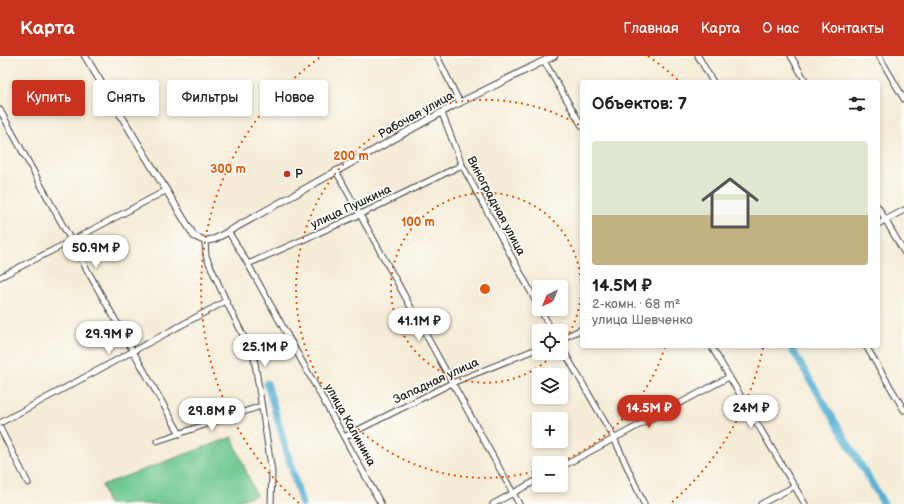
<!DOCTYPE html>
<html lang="ru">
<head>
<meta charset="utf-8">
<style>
	body { margin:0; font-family:"Balsamiq Sans",sans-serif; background:#f6f6f6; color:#222; height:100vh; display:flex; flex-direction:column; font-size:15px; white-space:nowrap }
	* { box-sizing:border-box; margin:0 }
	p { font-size:13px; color:#767676 }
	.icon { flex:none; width:22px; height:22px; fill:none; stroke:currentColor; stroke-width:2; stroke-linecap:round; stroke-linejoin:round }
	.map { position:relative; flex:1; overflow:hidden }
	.drawer { position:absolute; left:580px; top:24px; width:300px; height:268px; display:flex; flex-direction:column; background:#fff; border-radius:4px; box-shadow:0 2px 6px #0003 }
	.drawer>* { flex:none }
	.top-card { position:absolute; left:12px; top:24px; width:380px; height:36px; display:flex; gap:8px }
	.needle { width:26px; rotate:223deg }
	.fabs { position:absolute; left:532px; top:224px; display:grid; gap:8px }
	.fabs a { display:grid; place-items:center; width:36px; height:36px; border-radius:4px; background:#fff; box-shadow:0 2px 6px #0003; font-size:20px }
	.price { position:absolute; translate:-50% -34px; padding:0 9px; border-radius:14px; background:#fff; color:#222; font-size:13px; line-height:26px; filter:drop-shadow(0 1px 2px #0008) }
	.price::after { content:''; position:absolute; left:50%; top:24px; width:12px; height:9px; margin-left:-6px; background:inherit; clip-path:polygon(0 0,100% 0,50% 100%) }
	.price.current { background:#c8321e; color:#fff }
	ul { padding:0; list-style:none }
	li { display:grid; align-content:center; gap:8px; height:212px; padding:0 12px }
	li span { display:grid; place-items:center; height:124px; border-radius:4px; color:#555 }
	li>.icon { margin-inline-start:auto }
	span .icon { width:72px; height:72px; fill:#fffc; stroke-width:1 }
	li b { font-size:17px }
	h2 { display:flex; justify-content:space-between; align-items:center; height:48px; padding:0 12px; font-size:17px }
	.chip { padding:0 14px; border-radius:4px; background:#fff; box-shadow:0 2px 6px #0003; font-size:14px; line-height:36px }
	.chip.current { background:#c8321e; color:#fff }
	header { display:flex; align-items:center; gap:24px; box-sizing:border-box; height:56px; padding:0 20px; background:#c8321e; color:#fff }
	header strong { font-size:19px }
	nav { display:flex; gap:22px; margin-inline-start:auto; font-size:14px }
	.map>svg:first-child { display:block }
	.green { fill:#6ec88f; stroke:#457256 }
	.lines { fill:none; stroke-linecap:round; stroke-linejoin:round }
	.canal { stroke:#55b1d3; stroke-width:7 }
	.minor-casing { stroke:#3d3b38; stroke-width:7 }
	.tertiary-casing { stroke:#3d3b38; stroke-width:8 }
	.minor { stroke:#fff; stroke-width:5 }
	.tertiary { stroke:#fff; stroke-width:6 }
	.ring { fill:none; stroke:#e8590c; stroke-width:2; stroke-dasharray:2 4 }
	.poi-dot { fill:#c8321e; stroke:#fdfcf7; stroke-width:1.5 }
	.labels { text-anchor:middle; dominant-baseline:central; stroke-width:3.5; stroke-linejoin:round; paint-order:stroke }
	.street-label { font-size:12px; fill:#1c1c1c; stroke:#fdfcf7 }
	.poi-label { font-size:12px; font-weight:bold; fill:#1c1c1c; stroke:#fdfcf7; text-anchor:start }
	.centre { fill:#e8590c; stroke:#fdfcf7; stroke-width:2 }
	.ring-label { font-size:12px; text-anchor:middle; font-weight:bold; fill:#e8590c; stroke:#fdfcf7; stroke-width:3.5; stroke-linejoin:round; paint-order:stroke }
</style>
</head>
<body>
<header>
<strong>Карта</strong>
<nav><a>Главная</a><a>Карта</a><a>О нас</a><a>Контакты</a></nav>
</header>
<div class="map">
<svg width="904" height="448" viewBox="0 0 904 448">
	<rect width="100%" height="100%" fill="#fdfcf7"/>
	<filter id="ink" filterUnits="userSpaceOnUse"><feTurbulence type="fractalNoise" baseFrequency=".025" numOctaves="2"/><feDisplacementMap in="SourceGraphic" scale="8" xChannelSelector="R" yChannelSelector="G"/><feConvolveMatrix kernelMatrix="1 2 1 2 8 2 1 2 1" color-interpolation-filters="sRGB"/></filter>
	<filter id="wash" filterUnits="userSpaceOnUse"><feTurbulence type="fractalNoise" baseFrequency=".012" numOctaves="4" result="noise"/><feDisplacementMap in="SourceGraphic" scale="16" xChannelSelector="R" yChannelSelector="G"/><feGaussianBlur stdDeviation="0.9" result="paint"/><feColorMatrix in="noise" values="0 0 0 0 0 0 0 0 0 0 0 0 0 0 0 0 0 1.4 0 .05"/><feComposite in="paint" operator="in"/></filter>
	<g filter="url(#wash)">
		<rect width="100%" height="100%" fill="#f5ecd7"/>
		<path class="green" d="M232,381L256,439L228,448H108L102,429Z"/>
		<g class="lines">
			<g class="canal">
				<path d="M790,290L884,448"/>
				<path d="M267,327L302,448"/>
			</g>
		</g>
	</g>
	<g filter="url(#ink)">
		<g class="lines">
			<defs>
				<g id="minor">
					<path d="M437,0L460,47"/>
					<path d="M698,0L713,26"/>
					<path d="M791,0L806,26"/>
					<path d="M879,0L904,43"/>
					<path d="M544,5L582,70"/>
					<path d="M0,54L86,212L180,378"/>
					<path d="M442,57L462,109L539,251"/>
					<path d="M336,115L519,448"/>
					<path d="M878,151L904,196"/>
					<path d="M878,168L904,154"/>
					<path d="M228,175L248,208L381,448"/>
					<path d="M205,185L206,200L226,245L254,301L272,416L271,448"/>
					<path d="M248,208L359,159L462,109"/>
					<path d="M0,221L71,185L167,134"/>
					<path d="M540,253L552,275"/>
					<path d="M561,283L582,273"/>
					<path d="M561,290L614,382L644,448"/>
					<path d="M711,290L805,448"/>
					<path d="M866,290L904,354"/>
					<path d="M0,367L226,245"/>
					<path d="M0,372L28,427"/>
					<path d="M344,381L452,327L539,292"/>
					<path d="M157,385L261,350"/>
					<path d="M561,411L729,321"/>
					<path d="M493,448L539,423"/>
					<path d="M761,448L795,430"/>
				</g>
				<path id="tertiary" d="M85,0L194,180L205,185L215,183L453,50L554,0"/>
			</defs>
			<use href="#minor" class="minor-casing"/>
			<use href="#tertiary" class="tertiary-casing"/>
			<use href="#minor" class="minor"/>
			<use href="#tertiary" class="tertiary"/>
		</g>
	</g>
	<g class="ring">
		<path d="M555 297A95 95 0 1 1 561 290"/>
		<path d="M665 291A189 189 0 0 1 559 407M539 414A189 189 0 1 1 581 70"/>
		<path d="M763 292A284 284 0 0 1 671 447M299 447A284 284 0 0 1 322 0M648 0A284 284 0 0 1 679 25"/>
	</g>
	<circle class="poi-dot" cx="287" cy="118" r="4"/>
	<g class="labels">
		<g class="street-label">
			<text transform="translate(416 59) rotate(-29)">Рабочая улица</text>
			<text transform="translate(496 150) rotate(62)">Виноградная улица</text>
			<text transform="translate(351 151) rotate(-25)">улица Пушкина</text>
			<text transform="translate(436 325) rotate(-25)">Западная улица</text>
			<text transform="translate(350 369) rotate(61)">улица Калинина</text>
		</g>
		<g class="poi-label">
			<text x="295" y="118">Р</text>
		</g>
	</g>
	<circle cx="485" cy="233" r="6" class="centre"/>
	<g class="ring-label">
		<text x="351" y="104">200 m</text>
		<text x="228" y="117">300 m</text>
		<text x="418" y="170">100 m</text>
	</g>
</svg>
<div class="fabs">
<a><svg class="needle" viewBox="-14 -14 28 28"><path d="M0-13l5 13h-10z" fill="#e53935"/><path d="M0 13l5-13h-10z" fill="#767676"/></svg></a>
<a><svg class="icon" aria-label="locate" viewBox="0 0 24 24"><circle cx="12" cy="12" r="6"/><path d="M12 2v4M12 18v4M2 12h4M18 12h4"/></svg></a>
<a><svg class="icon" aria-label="layers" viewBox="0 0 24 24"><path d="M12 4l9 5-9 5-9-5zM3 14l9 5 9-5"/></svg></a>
<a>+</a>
<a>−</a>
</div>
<b class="price" style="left:96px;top:213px">50.9M ₽</b>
<b class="price" style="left:419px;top:286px">41.1M ₽</b>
<b class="price" style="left:109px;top:299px">29.9M ₽</b>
<b class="price" style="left:265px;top:312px">25.1M ₽</b>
<b class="price current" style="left:649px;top:373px">14.5M ₽</b>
<b class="price" style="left:751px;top:373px">24M ₽</b>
<b class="price" style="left:212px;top:376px">29.8M ₽</b>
<div class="top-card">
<a class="chip current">Купить</a>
<a class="chip">Снять</a>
<a class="chip">Фильтры</a>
<a class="chip">Новое</a>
</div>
<section class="drawer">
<h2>Объектов: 7<svg class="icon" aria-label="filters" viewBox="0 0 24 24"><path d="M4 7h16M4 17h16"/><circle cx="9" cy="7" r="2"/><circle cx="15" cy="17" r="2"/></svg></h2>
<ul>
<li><span style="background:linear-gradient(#dfe7d0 60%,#c2b280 0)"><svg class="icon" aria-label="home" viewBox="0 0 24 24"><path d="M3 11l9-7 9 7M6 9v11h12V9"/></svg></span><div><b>14.5M ₽</b><p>2-комн. · 68 m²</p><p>улица Шевченко</p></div></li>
</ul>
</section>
</div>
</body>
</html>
